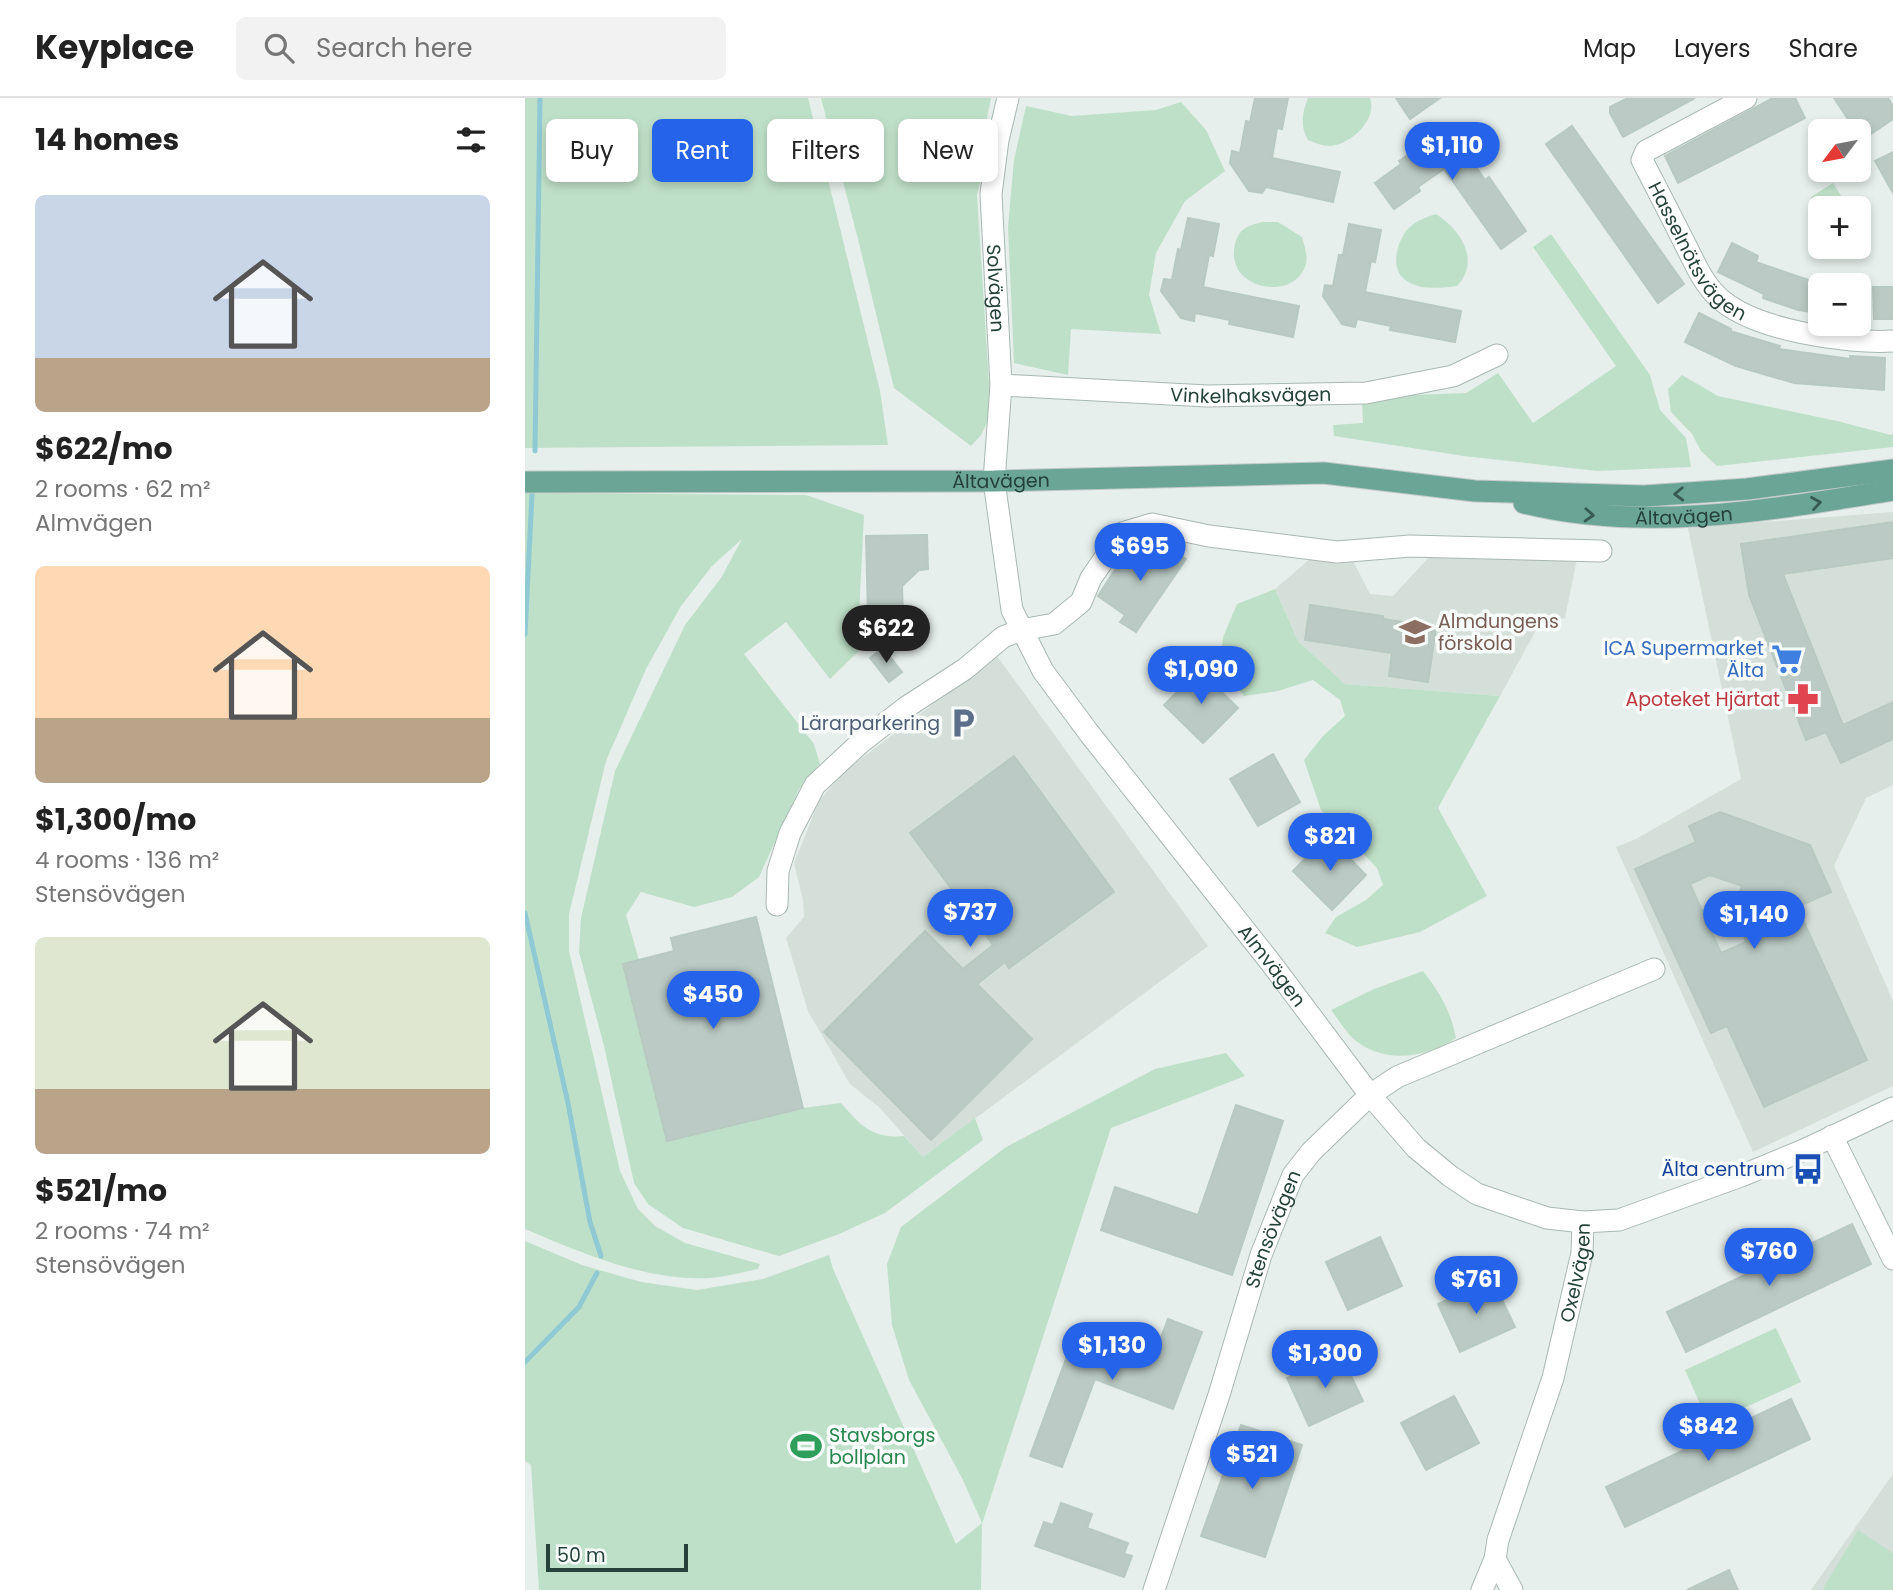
<!DOCTYPE html>
<html lang="en">
<head>
<meta charset="utf-8">
<style>
	body { margin:0; font-family:Poppins,sans-serif; background:#f2f2f2; color:#222; height:100vh; display:flex; flex-direction:column; font-size:26px; white-space:nowrap }
	* { box-sizing:border-box; margin:0 }
	p { font-size:23px; color:#767676 }
	.icon { flex:none; width:38px; height:38px; fill:none; stroke:currentColor; stroke-width:2; stroke-linecap:round; stroke-linejoin:round }
	.map { position:relative; flex:1; overflow:hidden }
	.drawer { display:flex; flex-direction:column; background:#fff; width:525px }
	.drawer>* { flex:none }
	.banner { position:absolute; left:21px; top:21px; width:665px; height:63px; display:flex; gap:14px }
	.needle { width:46px; rotate:238deg }
	.fabs { position:absolute; left:1283px; top:21px; display:grid; gap:14px }
	.fabs a { display:grid; place-items:center; width:63px; height:63px; border-radius:10px; background:#fff; box-shadow:0 4px 10px #0003; font-size:35px }
	.scale { position:absolute; left:21px; bottom:18px; width:142px; box-sizing:border-box; padding-left:7px; border:4px solid #24423a; border-top:0; font-size:19px; line-height:24px; white-space:nowrap; color:#24423a; -webkit-text-stroke:5px #f7fbf9; paint-order:stroke }
	.price { position:absolute; translate:-50% -60px; padding:0 16px; border-radius:24px; background:#2563eb; color:#fff; font-size:23px; line-height:46px; filter:drop-shadow(0 2px 4px #0008) }
	.price::after { content:''; position:absolute; left:50%; top:42px; width:21px; height:16px; margin-left:-10px; background:inherit; clip-path:polygon(0 0,100% 0,50% 100%) }
	.price.selected { background:#222; color:#fff }
	ul { padding:0; list-style:none }
	li { display:grid; align-content:center; gap:14px; height:371px; padding:0 35px }
	li span { display:grid; place-items:center; height:217px; border-radius:10px; color:#555 }
	li>.icon { margin-inline-start:auto }
	span .icon { width:126px; height:126px; fill:#fffc; stroke-width:1 }
	li b { font-size:30px }
	h2 { display:flex; justify-content:space-between; align-items:center; height:84px; padding:0 35px; font-size:30px }
	.pill { padding:0 24px; border-radius:10px; background:#fff; box-shadow:0 4px 10px #0003; font-size:24px; line-height:63px }
	.pill.selected { background:#2563eb; color:#fff }
	header { display:flex; align-items:center; gap:42px; box-sizing:border-box; height:98px; padding:0 35px; background:#fff; border-bottom:2px solid #e0e0e0 }
	header strong { font-size:33px }
	nav { display:flex; gap:38px; margin-inline-start:auto; font-size:24px }
	.search { width:490px; height:63px; background:#f2f2f2; display:flex; align-items:center; gap:18px; box-sizing:border-box; padding:0 24px; border-radius:10px; color:#767676; font-size:26px }
	main { display:flex; flex:1; min-height:0 }
	.map>svg:first-child { display:block }
	.built { fill:#d4dfda }
	.green { fill:#bfe0c8 }
	.lines { fill:none; stroke-linecap:round; stroke-linejoin:round }
	.stream { stroke:#8ec9d4; stroke-width:5 }
	.building { fill:#bbcac4; stroke:#b8c9c2; stroke-width:2; fill-rule:evenodd }
	.minor-casing { stroke:#a8b8b2; stroke-width:23 }
	.major-casing { stroke:#c2cac8; stroke-width:23 }
	.minor { stroke:#fff; stroke-width:21 }
	.major { stroke:#6aa596; stroke-width:21 }
	.oneway { stroke:#365b51 }
	.labels { text-anchor:middle; dominant-baseline:central; stroke-width:7; stroke-linejoin:round; paint-order:stroke }
	.street-label { font-size:19px; fill:#24423a; stroke:#f7fbf9 }
	.education-label { font-size:19px; fill:#785e54; stroke:#f7fbf9; text-anchor:start }
	.shop-label { font-size:19px; fill:#366cbe; stroke:#f7fbf9; text-anchor:end }
	.health-label { font-size:19px; fill:#be3a42; stroke:#f7fbf9; text-anchor:end }
	.service-label { font-size:19px; fill:#4e5e75; stroke:#f7fbf9; text-anchor:end }
	.transit-label { font-size:19px; fill:#164399; stroke:#f7fbf9; text-anchor:end }
	.leisure-label { font-size:19px; fill:#27864d; stroke:#f7fbf9; text-anchor:start }
</style>
</head>
<body>
<header>
<strong>Keyplace</strong>
<div class="search"><svg class="icon" aria-label="search" viewBox="0 0 24 24"><circle cx="10" cy="10" r="6"/><path d="M15 15l6 6"/></svg>Search here</div>
<nav><a>Map</a><a>Layers</a><a>Share</a></nav>
</header>
<main>
<section class="drawer">
<h2>14 homes<svg class="icon" aria-label="filters" viewBox="0 0 24 24"><path d="M4 7h16M4 17h16"/><circle cx="9" cy="7" r="2"/><circle cx="15" cy="17" r="2"/></svg></h2>
<ul>
<li><span style="background:linear-gradient(#c9d6e8 75%,#b9a48a 0)"><svg class="icon" aria-label="home" viewBox="0 0 24 24"><path d="M3 11l9-7 9 7M6 9v11h12V9"/></svg></span><div><b>$622/mo</b><p>2 rooms · 62 m²</p><p>Almvägen</p></div></li>
<li><span style="background:linear-gradient(#ffd9b3 70%,#b9a48a 0)"><svg class="icon" aria-label="home" viewBox="0 0 24 24"><path d="M3 11l9-7 9 7M6 9v11h12V9"/></svg></span><div><b>$1,300/mo</b><p>4 rooms · 136 m²</p><p>Stensövägen</p></div></li>
<li><span style="background:linear-gradient(#dfe7d0 70%,#b9a48a 0)"><svg class="icon" aria-label="home" viewBox="0 0 24 24"><path d="M3 11l9-7 9 7M6 9v11h12V9"/></svg></span><div><b>$521/mo</b><p>2 rooms · 74 m²</p><p>Stensövägen</p></div></li>
</ul>
</section>
<div class="map">
<svg width="1368" height="1492" viewBox="0 0 1368 1492">
	<rect width="100%" height="100%" fill="#e6efeb"/>
	<g class="built">
		<path d="M1368,414V687L1341,700L1309,768L1368,903V988L1228,1054L1091,749L1111,741L1216,681L1163,430Z"/>
		<path d="M904,459L1052,461L1040,520L1015,525L975,598L820,586L773,543L750,491L785,461L828,463L845,496L868,498Z"/>
		<path d="M472,558L683,848L398,1059L355,1010L325,986L283,913L261,840L279,819L278,802L269,765L294,703L321,672Z"/>
		<path d="M1368,1376V1492H1286Z"/>
	</g>
	<g class="green">
		<path d="M0,0H283L355,293L363,347L0,350Z"/>
		<path d="M296,0H466L458,39L455,84L452,97L466,317L456,337L446,348L369,290L333,141Z"/>
		<path d="M783,0H845C853,21 826,46 806,48C798,48 790,45 783,42C775,28 777,15 783,0Z"/>
		<path d="M656,4L681,32L700,73L660,103L631,155L624,197L636,236L546,231L543,277L489,265L483,129L489,62L501,8L547,18L631,12Z"/>
		<path d="M1308,85L1324,110H1295V114L1286,99Z"/>
		<path d="M911,116C936,132 956,163 932,188C915,190 893,193 879,181C865,169 872,143 883,131C890,123 901,119 911,116Z"/>
		<path d="M738,124H753L777,139C779,147 783,157 781,166C770,205 699,192 710,146C714,130 724,127 738,124Z"/>
		<path d="M1026,136L1125,277L1135,312L1161,340L1166,369L1072,373L939,358L809,338L808,327L838,325L837,299L941,295L973,275L1008,325L1091,268L1008,149Z"/>
		<path d="M1157,277L1193,298L1312,323L1366,337L1368,335V349L1192,368L1176,353L1167,336L1146,314L1143,291Z"/>
		<path d="M0,395L281,397L339,417L334,518L350,537L305,581L261,524L219,556L289,646L295,666L274,691L234,779L207,799L169,809L116,794L101,817L114,862L98,866L142,1043L278,1010L316,1005C336,1028 347,1041 379,1038L398,1059L450,1020L458,1042L360,1115L314,1136L254,1158L158,1130L123,1106L109,1085L79,948L54,854L56,820L90,673L160,527L196,480L217,441L187,468L156,508L121,571L81,663L44,816V853L95,1073L113,1111L130,1128L160,1145L235,1166L233,1171C217,1174 201,1179 185,1180C120,1183 59,1156 0,1131Z"/>
		<path d="M750,491L773,543L820,586L975,598L913,710L962,798L895,834L832,849L800,835L811,819L841,802L858,787L852,770L796,712L779,662L798,638L820,618L815,602L788,582L753,593L719,598L695,568L698,539L712,506Z"/>
		<path d="M898,873C915,895 926,913 931,940C901,960 861,966 831,943C821,935 814,922 806,912L849,891Z"/>
		<path d="M701,955L720,978L586,1030L457,1426L456,1492H14L6,1367L0,1363V1143L57,1167L116,1184L172,1192L238,1181L304,1157L308,1171L431,1446L457,1425L437,1380L384,1282L367,1227L362,1166L376,1129L481,1049L630,971Z"/>
		<path d="M1251,1230L1276,1284L1184,1326L1160,1272Z"/>
		<path d="M1333,1432L1368,1455V1492H1297Z"/>
	</g>
	<g class="lines">
		<g class="stream">
			<path d="M10,353L15,0"/>
			<path d="M0,536L7,397"/>
			<path d="M0,815L43,1005L65,1124L76,1158"/>
			<path d="M0,1264L54,1209L72,1175"/>
		</g>
	</g>
	<g class="building">
		<path d="M730,0H763L757,31L752,30L747,60L815,74L808,104L741,89L737,95L724,93L705,65L707,53L715,55L721,23L725,24Z"/>
		<path d="M871,0H915L885,21Z"/>
		<path d="M1103,0H1170L1098,39L1085,15V9Z"/>
		<path d="M1248,0H1270L1280,20L1153,85L1140,58Z"/>
		<path d="M1309,0H1363L1368,8V21L1337,42Z"/>
		<path d="M891,28L939,38L946,49L940,53L960,82L964,79L1001,133L976,151L919,71L893,89L895,93L869,111L850,85L876,66L874,63L900,45Z"/>
		<path d="M1047,28L1159,186L1133,205L1021,46Z"/>
		<path d="M1368,54V95L1350,63Z"/>
		<path d="M663,120L694,126L688,158L684,157L678,189L774,208L768,239L704,226L705,222L670,215L669,223L656,220L636,193L639,181L647,182L653,151L656,152Z"/>
		<path d="M824,126L856,132L850,164L846,163L840,194L936,213L930,244L865,232L866,228L832,221L830,229L817,226L798,198L800,187L808,188L814,157H818Z"/>
		<path d="M1207,145L1233,158L1231,164L1295,186V215L1273,212L1238,200L1239,196L1193,174Z"/>
		<path d="M1348,189H1368V221H1349Z"/>
		<path d="M1174,215L1206,231L1205,233L1255,248L1254,251L1325,261V258L1360,260L1359,292L1269,285L1211,268L1160,244Z"/>
		<path d="M1368,424V460L1258,476L1318,627L1368,604V641L1316,665L1301,634L1281,642L1224,497L1216,446Z"/>
		<path d="M402,437L403,471L394,472L377,488L378,518H343L341,438Z"/>
		<path d="M611,445L637,462L645,451L661,461L611,534L595,524L600,517L573,498L607,446Z"/>
		<path d="M785,507L858,518V521L911,529L903,584L864,578L867,555L780,542Z"/>
		<path d="M358,550L377,574L364,584L345,560Z"/>
		<path d="M674,572L713,610L678,645L639,607Z"/>
		<path d="M748,656L775,704L733,728L705,681Z"/>
		<path d="M489,658L589,794L484,870L480,864L452,886L507,941L406,1042L299,934L400,833L438,871L468,847L385,735Z"/>
		<path d="M1195,714L1285,747L1306,794L1272,809L1342,962L1239,1009L1202,928L1186,935L1110,771L1171,744L1164,728ZM1185,777L1217,788L1212,801V815L1221,844L1196,855L1165,786Z"/>
		<path d="M803,738L841,777L807,812L768,773Z"/>
		<path d="M231,819L278,1010L142,1043L98,866L149,853L146,840Z"/>
		<path d="M711,1007L758,1023L707,1177L576,1132L590,1089L673,1117Z"/>
		<path d="M1327,1126L1346,1166L1161,1254L1142,1214Z"/>
		<path d="M855,1139L877,1188L823,1212L801,1164Z"/>
		<path d="M967,1181L990,1229L935,1254L913,1206Z"/>
		<path d="M643,1221L677,1234L648,1311L570,1281L537,1369L505,1358L551,1234L627,1263Z"/>
		<path d="M815,1255L838,1303L784,1328L762,1280Z"/>
		<path d="M929,1298L954,1345L901,1372L876,1325Z"/>
		<path d="M1266,1301L1285,1341L1100,1429L1081,1389Z"/>
		<path d="M716,1327L777,1347L740,1459L676,1438Z"/>
		<path d="M536,1405L567,1416L562,1430L603,1445L599,1456L607,1458L599,1479L510,1448L519,1424L528,1427Z"/>
		<path d="M1204,1472L1213,1492H1162Z"/>
	</g>
	<g class="lines">
		<defs>
			<g id="minor">
				<path id="s1" d="M483,0L473,42L466,96L476,287L469,383L487,512L518,573L564,635L746,865L845,997L891,1050L925,1078L952,1096L1022,1120L1058,1124L1094,1122L1216,1078L1279,1052L1368,1010"/>
				<path id="s2" d="M1221,0L1121,53L1117,62C1131,89 1145,116 1159,144C1169,163 1177,184 1193,199C1227,232 1322,246 1368,243"/>
				<path id="s3" d="M476,287L682,298L841,295L928,278L972,257"/>
				<path d="M252,807L253,773L265,735L290,687L334,646L380,610L440,571L478,539L496,532L529,526L556,504L566,480L597,435L627,426L684,438L812,454L885,448L1076,453"/>
				<path d="M1307,1038L1368,1161"/>
				<path d="M970,1461L987,1492"/>
				<path id="s4" d="M629,1492L694,1297L736,1157L768,1077L786,1054L845,997L872,979L1129,871"/>
				<path id="s5" d="M957,1492L970,1461L973,1442L1028,1280L1057,1155L1058,1124"/>
			</g>
			<g id="major">
				<path id="s6" d="M0,384L469,383L799,375L950,393L1119,398L1222,391L1368,372"/>
				<path id="s7" d="M999,405C1121,435 1246,412 1368,392"/>
			</g>
		</defs>
		<use href="#minor" class="minor-casing"/>
		<use href="#major" class="major-casing"/>
		<use href="#minor" class="minor"/>
		<use href="#major" class="major"/>
	</g>
	<defs><path id="oneway-chevron" d="M-2-3.5L2.5 0L-2 3.5" fill="none" stroke-width="1.6" stroke-linecap="round" stroke-linejoin="round" transform="scale(1.75)"/></defs>
	<g class="oneway">
		<use href="#oneway-chevron" transform="translate(1154 396) rotate(178)"/>
		<use href="#oneway-chevron" transform="translate(1291 405) rotate(-9)"/>
		<use href="#oneway-chevron" transform="translate(1064 417) rotate(3)"/>
	</g>
	<defs>
		<symbol id="school-bare" viewBox="-9 -9 18 18"><path d="M0-5L7-2L0 1L-7-2ZM-4 1L0 2.5L4 1V4Q0 6-4 4Z" fill="#8d6e63" stroke="#f7fbf9" stroke-width="2.5" paint-order="stroke"/></symbol>
		<symbol id="supermarket-bare" viewBox="-9 -9 18 18"><path d="M-6-5.5h2.5l.6 2H6L4.5 2H-2.5L-4.4-4H-6ZM-1.5 3.2a1.3 1.3 0 1 0 .1 0ZM3 3.2a1.3 1.3 0 1 0 .1 0Z" fill="#3f7fe0" stroke="#f7fbf9" stroke-width="2.5" paint-order="stroke"/></symbol>
		<symbol id="pharmacy-bare" viewBox="-9 -9 18 18"><path d="M-2-6h4v4h4v4h-4v4h-4v-4h-4v-4h4Z" fill="#e0444e" stroke="#f7fbf9" stroke-width="2.5" paint-order="stroke"/></symbol>
		<symbol id="parking-bare" viewBox="-9 -9 18 18"><path d="M-3.5-5.5H1a3.5 3.5 0 0 1 0 7H-1V5.5H-3.5ZM-1-3.4V-.6H.8a1.4 1.4 0 0 0 0-2.8Z" fill="#5c6f8a" stroke="#f7fbf9" stroke-width="2.5" paint-order="stroke"/></symbol>
		<symbol id="bus-bare" viewBox="-9 -9 18 18"><path d="M-5-6H5V4H4V6H2V4H-2V6H-4V4H-5ZM-3.5-4V0h7V-4ZM-3.5 1.2v1.5H-2V1.2ZM2 1.2v1.5H3.5V1.2Z" fill="#1a4fb4" stroke="#f7fbf9" stroke-width="2.5" paint-order="stroke"/></symbol>
		<symbol id="stadium-bare" viewBox="-9 -9 18 18"><path d="M0-5a6.5 5 0 1 0 0 10a6.5 5 0 1 0 0-10ZM-3.5-1.8h7v3.6h-7Z" fill="#2e9e5b" stroke="#f7fbf9" stroke-width="2.5" paint-order="stroke"/></symbol>
	</defs>
	<g fill-rule="evenodd">
		<use href="#school-bare" x="868" y="512" width="44" height="44"/>
		<use href="#supermarket-bare" x="1240" y="539" width="44" height="44"/>
		<use href="#pharmacy-bare" x="1256" y="579" width="44" height="44"/>
		<use href="#parking-bare" x="416" y="603" width="44" height="44"/>
		<use href="#bus-bare" x="1261" y="1049" width="44" height="44"/>
		<use href="#stadium-bare" x="259" y="1326" width="44" height="44"/>
	</g>
	<g class="labels">
		<g class="street-label">
			<text stroke="none"><textPath href="#s2" startOffset="231">Hasselnötsvägen</textPath></text>
			<text stroke="none"><textPath href="#s1" startOffset="192">Solvägen</textPath></text>
			<text stroke="none"><textPath href="#s3" startOffset="250">Vinkelhaksvägen</textPath></text>
			<text stroke="none"><textPath href="#s6" startOffset="476">Ältavägen</textPath></text>
			<text stroke="none"><textPath href="#s7" startOffset="161">Ältavägen</textPath></text>
			<text stroke="none"><textPath href="#s1" startOffset="957">Almvägen</textPath></text>
			<text stroke="none"><textPath href="#s4" startOffset="380">Stensövägen</textPath></text>
			<text stroke="none"><textPath href="#s5" startOffset="332">Oxelvägen</textPath></text>
		</g>
		<g class="education-label">
			<text x="913" y="523">Almdungens<tspan x="913" dy="22">förskola</tspan></text>
		</g>
		<g class="shop-label">
			<text x="1239" y="550">ICA Supermarket<tspan x="1239" dy="22">Älta</tspan></text>
		</g>
		<g class="health-label">
			<text x="1255" y="601">Apoteket Hjärtat</text>
		</g>
		<g class="service-label">
			<text x="415" y="625">Lärarparkering</text>
		</g>
		<g class="transit-label">
			<text x="1260" y="1071">Älta centrum</text>
		</g>
		<g class="leisure-label">
			<text x="304" y="1337">Stavsborgs<tspan x="304" dy="22">bollplan</tspan></text>
		</g>
	</g>
</svg>
<div class="fabs">
<a><svg class="needle" viewBox="-14 -14 28 28"><path d="M0-13l5 13h-10z" fill="#e53935"/><path d="M0 13l5-13h-10z" fill="#767676"/></svg></a>
<a>+</a>
<a>−</a>
</div>
<div class="scale">50 m</div>
<b class="price" style="left:927px;top:84px">$1,110</b>
<b class="price" style="left:615px;top:485px">$695</b>
<b class="price selected" style="left:361px;top:567px">$622</b>
<b class="price" style="left:676px;top:608px">$1,090</b>
<b class="price" style="left:805px;top:775px">$821</b>
<b class="price" style="left:445px;top:851px">$737</b>
<b class="price" style="left:1229px;top:853px">$1,140</b>
<b class="price" style="left:188px;top:933px">$450</b>
<b class="price" style="left:1244px;top:1190px">$760</b>
<b class="price" style="left:951px;top:1218px">$761</b>
<b class="price" style="left:587px;top:1284px">$1,130</b>
<b class="price" style="left:800px;top:1292px">$1,300</b>
<b class="price" style="left:1183px;top:1365px">$842</b>
<b class="price" style="left:727px;top:1393px">$521</b>
<div class="banner">
<a class="pill">Buy</a>
<a class="pill selected">Rent</a>
<a class="pill">Filters</a>
<a class="pill">New</a>
</div>
</div>
</main>
</body>
</html>
